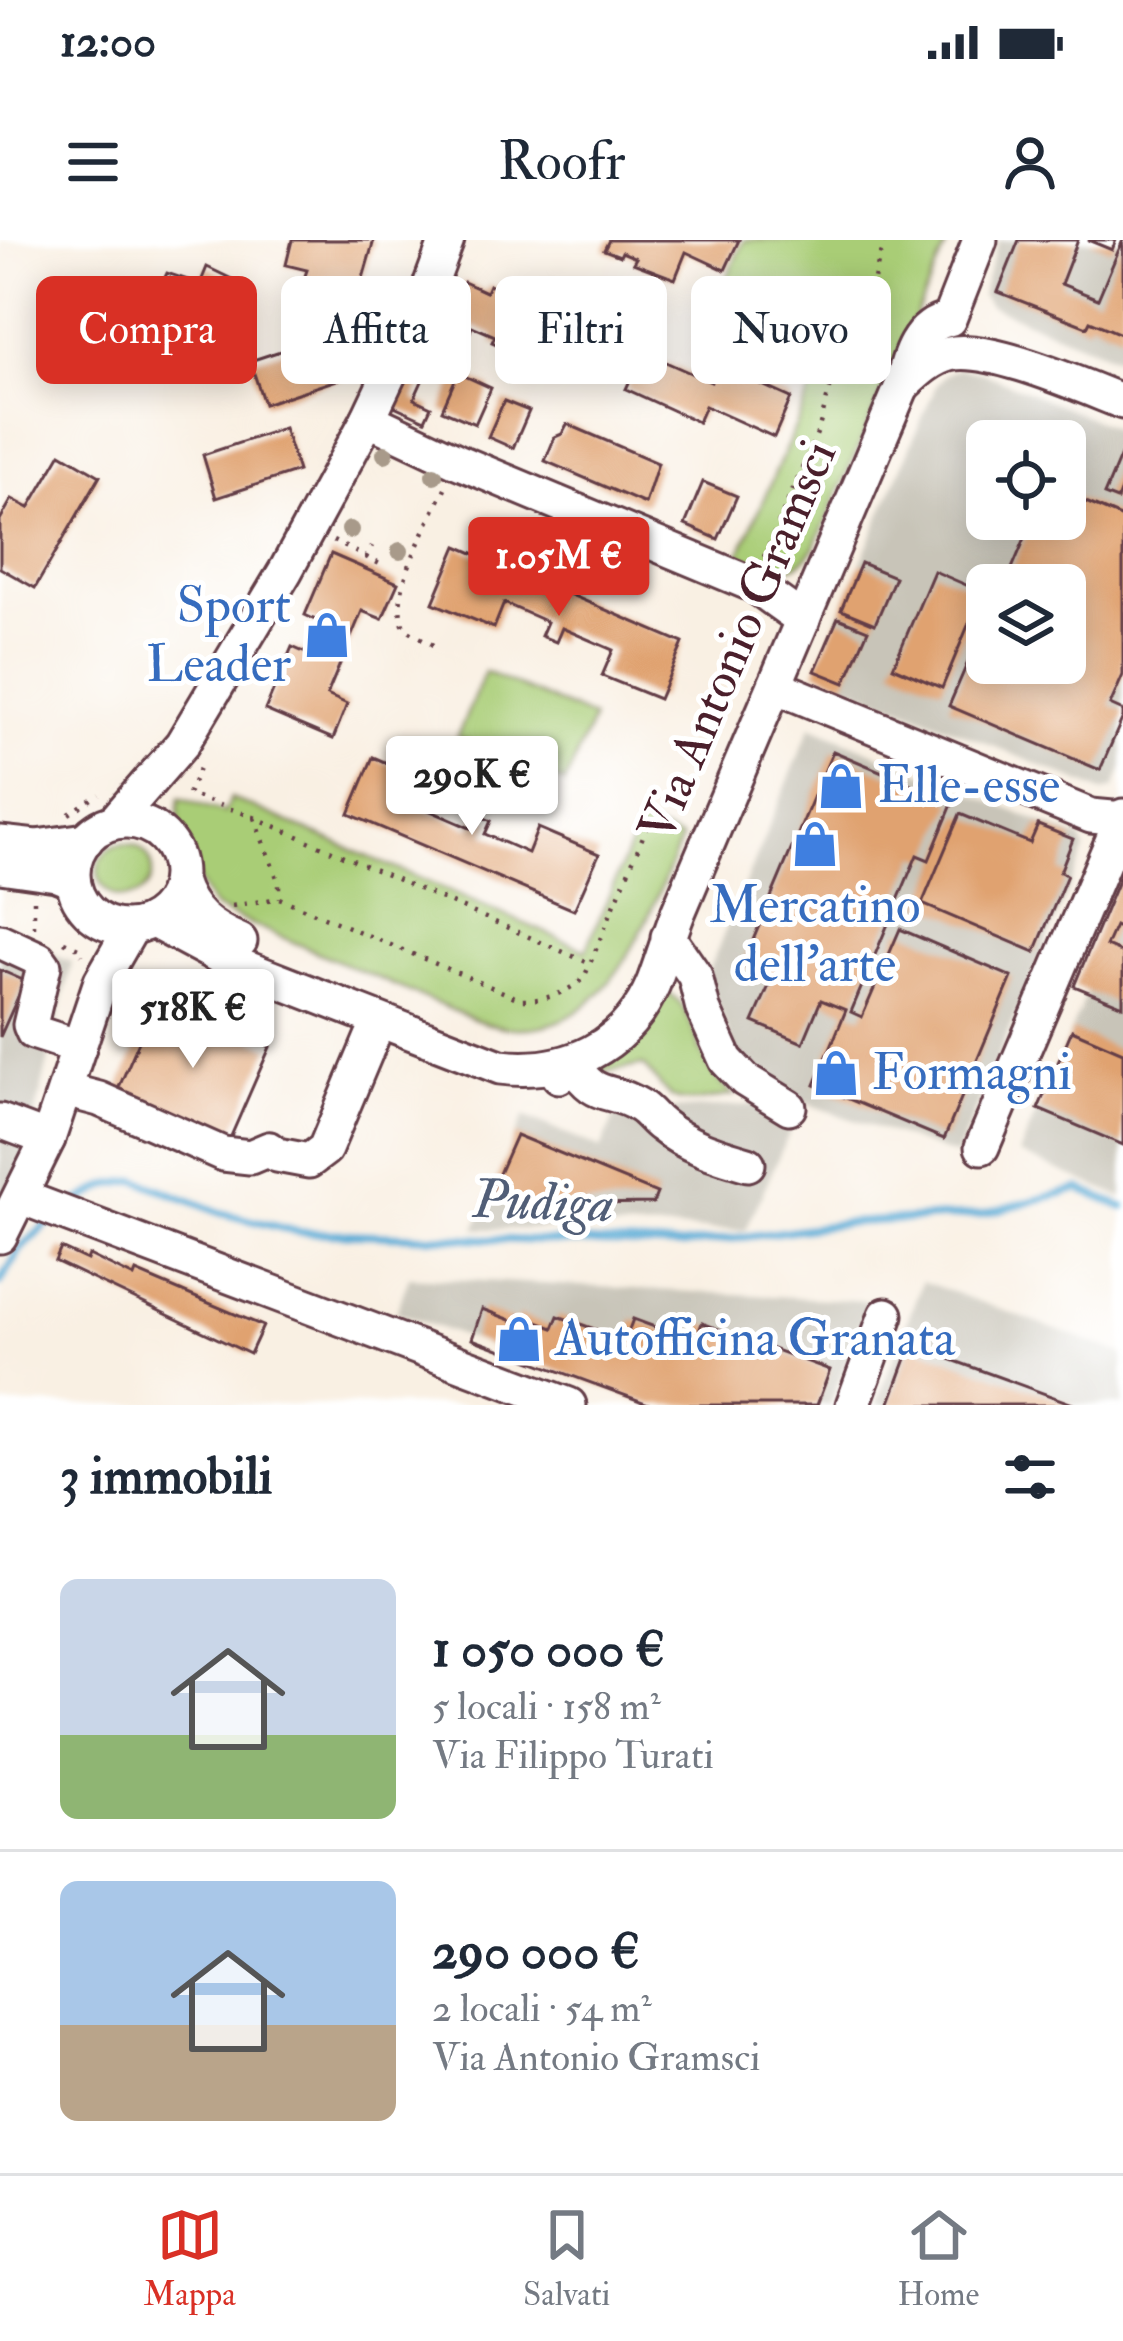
<!DOCTYPE html>
<html lang="it">
<head>
<meta charset="utf-8">
<style>
	body { margin:0; font-family:"IM FELL Double Pica",serif; background:#f2f2f3; color:#1f2937; height:100vh; display:flex; flex-direction:column; font-size:45px; white-space:nowrap }
	* { box-sizing:border-box; margin:0 }
	p { font-size:39px; color:#747a83 }
	.icon { flex:none; width:66px; height:66px; fill:none; stroke:currentColor; stroke-width:2; stroke-linecap:round; stroke-linejoin:round }
	.map { position:relative; height:1165px; overflow:hidden }
	.drawer { display:flex; flex-direction:column; background:#fff; flex:1 }
	.drawer>* { flex:none }
	.hud { position:absolute; left:36px; top:36px; width:1053px; height:108px; display:flex; gap:24px }
	.fabs { position:absolute; left:966px; top:180px; display:grid; gap:24px }
	.fabs a { display:grid; place-items:center; width:120px; height:120px; border-radius:18px; background:#fff; box-shadow:0 6px 30px #0003; font-size:60px }
	.price { position:absolute; translate:-50% -102px; padding:0 27px; border-radius:12px; background:#fff; color:#222; font-size:39px; line-height:78px; filter:drop-shadow(0 3px 6px #0008) }
	.price::after { content:''; position:absolute; left:50%; top:72px; width:36px; height:27px; margin-left:-18px; background:inherit; clip-path:polygon(0 0,100% 0,50% 100%) }
	.price.on { background:#d93025; color:#fff }
	ul { padding:0; list-style:none }
	li { display:flex; align-items:center; gap:36px; height:300px; padding:0 60px }
	li+li { border-top:3px solid #e0e1e3 }
	li span { display:grid; place-items:center; flex:none; width:336px; height:240px; border-radius:18px; color:#555 }
	li>.icon { margin-inline-start:auto }
	span .icon { width:144px; height:144px; fill:#fffc; stroke-width:1 }
	li b { font-size:51px }
	h2 { display:flex; justify-content:space-between; align-items:center; height:144px; padding:0 60px; font-size:51px }
	.pill { padding:0 42px; border-radius:18px; background:#fff; box-shadow:0 6px 30px #0003; font-size:42px; line-height:108px }
	.pill.on { background:#d93025; color:#fff }
	.status { display:flex; justify-content:space-between; align-items:center; height:84px; padding:0 60px; background:#fff; direction:ltr }
	.status svg { height:33px; fill:currentColor }
	header { display:flex; justify-content:space-between; align-items:center; height:156px; padding:0 60px; background:#fff; font-size:54px; font-weight:600 }
	.dock { display:flex; justify-content:space-around; align-items:center; height:168px; border-top:3px solid #e0e1e3; background:#fff; font-size:33px; color:#747a83 }
	.dock a { display:grid; justify-items:center; gap:6px }
	.dock .on { color:#d93025 }
	.map>svg:first-child { display:block }
	.industrial { fill:#c8c4b8; fill-rule:evenodd }
	.green { fill:#a9cd76; stroke:#7a7650; stroke-width:3 }
	.lines { fill:none; stroke-linecap:round; stroke-linejoin:round }
	.stream { stroke:#59aad4; stroke-width:8 }
	.building { fill:#e0a26f }
	.minor-casing { stroke:#643e47; stroke-width:39 }
	.path { stroke:#643e47; stroke-width:4.5; stroke-dasharray:3 9; stroke-linecap:butt }
	.minor { stroke:#fff; stroke-width:33 }
	.tree { fill:#a89a8a }
	.labels { text-anchor:middle; dominant-baseline:central; stroke-width:10; stroke-linejoin:round; paint-order:stroke }
	.shop-label { font-size:51px; fill:#366cbe; stroke:#fff; text-anchor:start }
	.street-label { font-size:51px; fill:#4a1f2b; stroke:#fff }
	.water-label { font-size:54px; font-style:italic; fill:#515e77; stroke:#fff }
</style>
</head>
<body>
<div class="status"><b>12:00</b><svg viewBox="0 0 49 12"><path d="M0 12V9h3v3zM5 12V6h3v6zM10 12V3h3v9zM15 12V0h3v12zM26 1h20v11H26zM47 4h2v5h-2z"/></svg></div>
<header><svg class="icon" aria-label="menu" viewBox="0 0 24 24"><path d="M4 6h16M4 12h16M4 18h16"/></svg>Roofr<svg class="icon" aria-label="person" viewBox="0 0 24 24"><circle cx="12" cy="8" r="4"/><path d="M4 21q1-7 8-7t8 7"/></svg></header>
<div class="map">
<svg width="1123" height="1165" viewBox="0 0 1123 1165">
	<rect width="100%" height="100%" fill="#fff"/>
	<filter id="ink" filterUnits="userSpaceOnUse"><feTurbulence type="fractalNoise" baseFrequency=".00833" numOctaves="2"/><feDisplacementMap in="SourceGraphic" scale="24" xChannelSelector="R" yChannelSelector="G"/><feConvolveMatrix kernelMatrix="1 2 1 2 8 2 1 2 1" color-interpolation-filters="sRGB"/></filter>
	<filter id="wash" filterUnits="userSpaceOnUse"><feTurbulence type="fractalNoise" baseFrequency=".004" numOctaves="4" result="noise"/><feDisplacementMap in="SourceGraphic" scale="48" xChannelSelector="R" yChannelSelector="G"/><feGaussianBlur stdDeviation="2.7" result="paint"/><feColorMatrix in="noise" values="0 0 0 0 0 0 0 0 0 0 0 0 0 0 0 0 0 1.4 0 .05"/><feComposite in="paint" operator="in"/></filter>
	<g filter="url(#wash)">
		<rect width="100%" height="100%" fill="#f9f0e3"/>
		<g class="industrial">
			<path d="M999,0H1123V121L990,66L981,55Z"/>
			<path d="M958,128L982,132L1123,192V527L1115,548L1103,552L815,431L936,145L944,135ZM987,201H1065V279H987ZM987,345H1065V423H987Z"/>
			<path d="M811,486L1080,599L1085,610L956,916L802,862L736,813L707,734Z"/>
			<path d="M1123,629V958L1019,914L1087,752L1074,746Z"/>
			<path d="M0,690L72,722L23,927L0,975Z"/>
			<path d="M765,864L796,878L746,990L475,989L524,876L601,909L616,873Z"/>
			<path d="M409,1037L868,1061L830,1165H652L396,1072Z"/>
			<path d="M922,1041L1123,1114V1165H876Z"/>
		</g>
		<g class="green">
			<path d="M744,0H949L815,306C796,340 769,327 739,315L813,147L701,95Z"/>
			<path d="M485,432L593,478L565,543L457,497Z"/>
			<path d="M180,558L224,573L231,558L586,710L640,582L681,599C644,688 600,826 473,779L216,669C197,649 173,584 180,558Z"/>
			<circle cx="125" cy="631" r="27"/>
			<path d="M667,753C692,763 695,810 712,832C718,840 726,848 733,855C716,857 685,867 671,857C660,849 654,834 643,825L605,832L595,821L658,758Z"/>
		</g>
		<g class="lines">
			<g class="stream">
				<path d="M74,964L108,945L137,940L221,973L298,992L679,1006L845,983L978,975L1079,949L1123,967"/>
				<path d="M0,1043L20,1010L51,980"/>
			</g>
		</g>
		<g id="blocks">
			<g class="building">
				<path d="M292,0H374L353,73L323,65L329,45L304,39L307,30L286,25Z"/>
				<path d="M609,0H739L725,30L686,12L675,39L633,23L636,18L622,12L620,16L604,10Z"/>
				<path d="M1019,0H1078L1061,44L1098,59L1123,0V95L1090,81L1087,87L998,52Z"/>
				<path d="M1088,0H1116L1112,10Z"/>
				<path d="M207,27L238,42L198,128L169,115L178,97L155,86L159,78L139,69L149,46L159,50L167,33L200,44Z"/>
				<path d="M464,42L486,52L489,45L515,56L511,63L560,78L557,84L579,93L561,133L539,123L542,116L520,106L517,113L492,102L495,96L472,86L470,92L446,82Z"/>
				<path d="M332,94L346,137L264,164L250,121Z"/>
				<path d="M643,112L711,142L718,125L791,158L774,197L705,166L698,182L626,149Z"/>
				<path d="M405,131L423,139L414,159L431,167L425,180L390,164Z"/>
				<path d="M458,133L491,148L475,184L442,170Z"/>
				<path d="M504,161L529,171L513,208L488,197Z"/>
				<path d="M567,184L658,223L645,264L545,221L555,197L562,194Z"/>
				<path d="M284,188L298,231L216,258L203,215Z"/>
				<path d="M1123,210V245L1117,260L1104,255Z"/>
				<path d="M61,213L100,236L35,348L0,328V280L12,259L29,268Z"/>
				<path d="M703,242L737,256L718,299L685,285Z"/>
				<path d="M1065,253L1123,278V435L1110,465L1123,471V477L1100,530L949,466L974,408L978,410L987,388V423H1065V345H1005L1028,291L1007,282L1008,279H1065Z"/>
				<path d="M457,306L683,403L659,459L602,436L613,410L562,388L556,402L541,396L547,382L504,363L494,388L433,363Z"/>
				<path d="M331,314L398,343L382,379L362,371L327,455L347,464L333,499L265,470L292,407L308,414L322,383L305,375Z"/>
				<path d="M861,323L895,337L875,384L841,370Z"/>
				<path d="M934,331L982,352L942,448L893,427Z"/>
				<path d="M838,378L868,390L845,443L815,431Z"/>
				<path d="M833,511L953,562L929,620L917,615L851,772L862,777L900,689L1012,737L944,899L815,845L846,770L821,760L803,803L753,782L772,739L742,726Z"/>
				<path d="M373,517L429,541L419,566L470,588L476,574L491,581L485,594L528,613L538,588L599,614L574,670L349,574Z"/>
				<path d="M960,574L1030,603L1038,585L1073,599L1060,632L1067,635L1035,712L922,664Z"/>
				<path d="M1123,629V690L1115,686L1106,706L1123,713V766L1074,746Z"/>
				<path d="M0,730L25,741L0,797Z"/>
				<path d="M158,758L270,807L228,903L116,854Z"/>
				<path d="M1072,790L1123,812V905L1038,869Z"/>
				<path d="M516,895L657,953L653,963L521,965L491,952Z"/>
				<path d="M61,1008L87,1020L89,1015L134,1037L136,1032L263,1086L250,1114L55,1021Z"/>
				<path d="M482,1069L516,1082L519,1075L553,1088L558,1076L625,1100L633,1079L695,1102L702,1083L830,1130L817,1165H651L472,1099Z"/>
				<path d="M911,1105L1073,1164V1165H889Z"/>
			</g>
		</g>
	</g>
	<g filter="url(#ink)">
		<use href="#blocks" fill-opacity="0" stroke="#643e47" stroke-width="3"/>
		<g class="lines">
			<defs>
				<g id="minor">
					<path d="M902,146C916,133 930,119 949,114C987,104 1084,147 1123,162"/>
					<path d="M368,179L457,221L754,345L803,380"/>
					<path d="M775,446L1091,576L1123,579"/>
					<circle cx="126" cy="634" r="53"/>
					<path d="M114,582L182,504L286,330L368,179L427,54L447,0"/>
					<path d="M0,603L36,607L86,600"/>
					<path d="M0,626L56,634L73,641"/>
					<path d="M179,641C189,673 209,688 240,701"/>
					<path d="M153,681L228,721L500,827C566,835 626,808 653,744C662,721 669,696 678,673L902,146C908,116 917,86 949,79L980,0"/>
					<path d="M668,697L695,736L703,769L726,820L745,840L789,867"/>
					<path d="M0,701L39,719L44,726L30,785L33,792L79,807"/>
					<path d="M559,836L571,822C598,864 607,845 640,866C648,871 654,880 661,885C687,906 717,915 748,924"/>
					<path d="M65,850L99,859L223,914L250,917L269,909L277,915L309,921L325,909L372,797"/>
					<path d="M0,881L48,899"/>
					<path d="M982,907L1123,576"/>
					<path d="M21,957L569,1165"/>
					<path d="M0,996L48,899L101,741L132,687"/>
					<path d="M853,1165L886,1075"/>
				</g>
			</defs>
			<use href="#minor" class="minor-casing"/>
			<g class="path">
				<path d="M333,301L384,326"/>
				<path d="M764,317L818,191L837,124L870,55L884,0"/>
				<path d="M366,318L372,306"/>
				<path d="M433,405L405,389C386,354 430,282 445,248"/>
				<path d="M199,529L188,554L254,577L591,724"/>
				<path d="M69,574L99,554"/>
				<path d="M254,578L279,643V658"/>
				<path d="M232,666L279,658L522,760C547,760 565,754 584,738L651,577"/>
				<path d="M34,687V657"/>
				<path d="M64,702L81,709L82,715"/>
			</g>
			<use href="#minor" class="minor"/>
		</g>
		<g class="tree">
			<circle cx="385" cy="214" r="9"/>
			<circle cx="434" cy="235" r="9"/>
			<circle cx="350" cy="290" r="9"/>
			<circle cx="400" cy="311" r="9"/>
		</g>
	</g>
	<defs>
		<symbol id="shop-bare" viewBox="-9 -9 18 18"><path d="M-5-2.5h2.3a2.7 3.5 0 0 1 5.4 0H5L5.5 6h-11ZM-1.5-2.5h3a1.5 2.3 0 0 0-3 0Z" fill="#3f7fe0" stroke="#fff" stroke-width="2.5" paint-order="stroke"/></symbol>
	</defs>
	<g fill-rule="evenodd">
		<use href="#shop-bare" x="294" y="362" width="66" height="66"/>
		<use href="#shop-bare" x="808" y="513" width="66" height="66"/>
		<use href="#shop-bare" x="782" y="571" width="66" height="66"/>
		<use href="#shop-bare" x="803" y="800" width="66" height="66"/>
		<use href="#shop-bare" x="486" y="1066" width="66" height="66"/>
	</g>
	<g class="labels">
		<g class="shop-label">
			<text x="291" y="366" text-anchor="end">Sport<tspan x="291" dy="59">Leader</tspan></text>
			<text x="877" y="546">Elle-esse</text>
			<text x="815" y="666" text-anchor="middle">Mercatino<tspan x="815" dy="59">dell’arte</tspan></text>
			<text x="872" y="833">Formagni</text>
			<text x="555" y="1099">Autofficina Granata</text>
		</g>
		<g class="street-label">
			<text transform="translate(738 401) rotate(-67)">Via Antonio Gramsci</text>
		</g>
		<g class="water-label">
			<text transform="translate(543 962) rotate(2)">Pudiga</text>
		</g>
	</g>
</svg>
<div class="fabs">
<a><svg class="icon" aria-label="locate" viewBox="0 0 24 24"><circle cx="12" cy="12" r="6"/><path d="M12 2v4M12 18v4M2 12h4M18 12h4"/></svg></a>
<a><svg class="icon" aria-label="layers" viewBox="0 0 24 24"><path d="M12 4l9 5-9 5-9-5zM3 14l9 5 9-5"/></svg></a>
</div>
<b class="price on" style="left:559px;top:379px">1.05M €</b>
<b class="price" style="left:472px;top:598px">290K €</b>
<b class="price" style="left:193px;top:831px">518K €</b>
<div class="hud">
<a class="pill on">Compra</a>
<a class="pill">Affitta</a>
<a class="pill">Filtri</a>
<a class="pill">Nuovo</a>
</div>
</div>
<section class="drawer">
<h2>3 immobili<svg class="icon" aria-label="filters" viewBox="0 0 24 24"><path d="M4 7h16M4 17h16"/><circle cx="9" cy="7" r="2"/><circle cx="15" cy="17" r="2"/></svg></h2>
<ul>
<li><span style="background:linear-gradient(#c9d6e8 65%,#8fb573 0)"><svg class="icon" aria-label="home" viewBox="0 0 24 24"><path d="M3 11l9-7 9 7M6 9v11h12V9"/></svg></span><div><b>1 050 000 €</b><p>5 locali · 158 m²</p><p>Via Filippo Turati</p></div></li>
<li><span style="background:linear-gradient(#a9c7e8 60%,#b9a48a 0)"><svg class="icon" aria-label="home" viewBox="0 0 24 24"><path d="M3 11l9-7 9 7M6 9v11h12V9"/></svg></span><div><b>290 000 €</b><p>2 locali · 54 m²</p><p>Via Antonio Gramsci</p></div></li>
</ul>
</section>
<nav class="dock">
<a class="on"><svg class="icon" aria-label="map" viewBox="0 0 24 24"><path d="M3 6l6-2 6 2 6-2v14l-6 2-6-2-6 2zM9 4v14M15 6v14"/></svg>Mappa</a>
<a><svg class="icon" aria-label="saved" viewBox="0 0 24 24"><path d="M7 4h10v16l-5-4-5 4z"/></svg>Salvati</a>
<a><svg class="icon" aria-label="home" viewBox="0 0 24 24"><path d="M3 11l9-7 9 7M6 9v11h12V9"/></svg>Home</a>
</nav>
</body>
</html>
